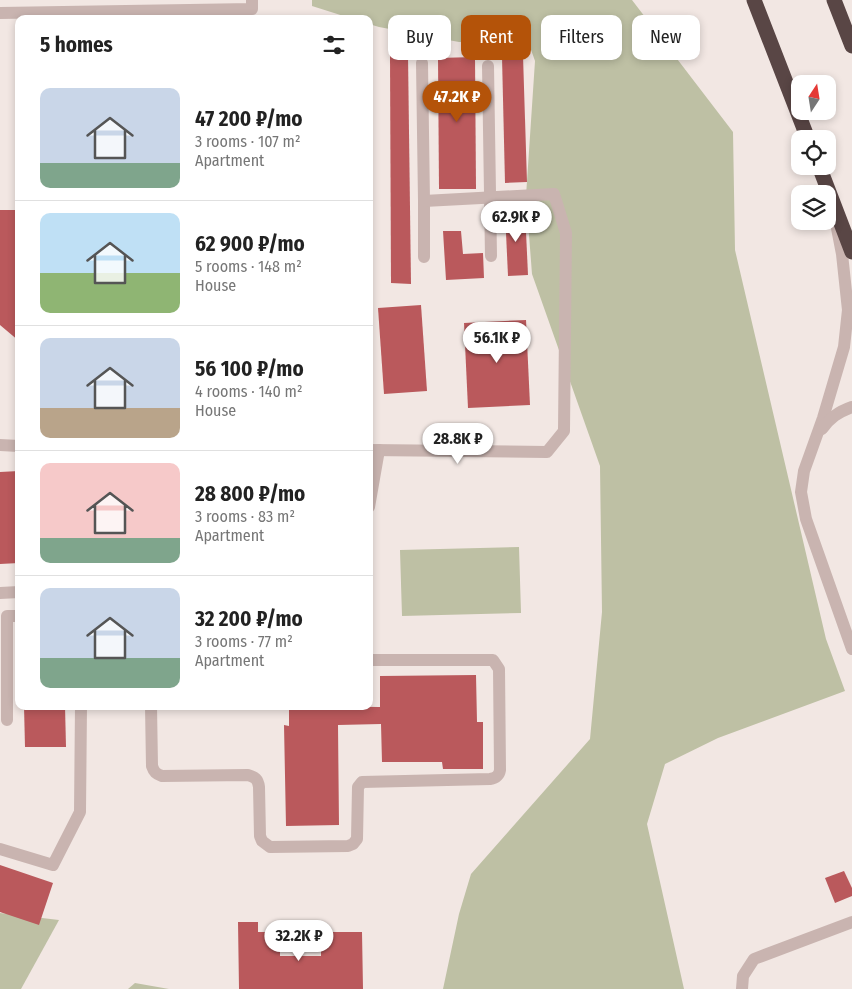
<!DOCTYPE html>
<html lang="en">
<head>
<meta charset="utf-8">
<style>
	body { margin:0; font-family:"Fira Sans Condensed",sans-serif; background:#f2f2f2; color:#222; height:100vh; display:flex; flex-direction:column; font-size:19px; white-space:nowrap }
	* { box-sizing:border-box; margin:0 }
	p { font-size:16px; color:#767676 }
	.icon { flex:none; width:28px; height:28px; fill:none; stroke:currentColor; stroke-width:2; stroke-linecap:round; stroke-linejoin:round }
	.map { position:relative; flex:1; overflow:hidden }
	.drawer { position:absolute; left:15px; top:15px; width:358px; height:695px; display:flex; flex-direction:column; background:#fff; border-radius:10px; box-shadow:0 2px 8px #0003 }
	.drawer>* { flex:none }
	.hud { position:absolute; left:388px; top:15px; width:389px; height:45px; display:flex; gap:10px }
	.needle { width:32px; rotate:12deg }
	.buttons { position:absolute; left:791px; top:75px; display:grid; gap:10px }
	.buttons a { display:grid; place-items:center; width:45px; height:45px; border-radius:10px; background:#fff; box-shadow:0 2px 8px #0003; font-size:25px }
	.price { position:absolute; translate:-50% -42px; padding:0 11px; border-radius:18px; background:#fff; color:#222; font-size:16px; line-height:32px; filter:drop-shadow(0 1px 2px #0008) }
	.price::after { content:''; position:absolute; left:50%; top:30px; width:15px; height:11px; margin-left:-8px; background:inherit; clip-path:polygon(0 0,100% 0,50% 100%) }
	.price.active { background:#b45309; color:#fff }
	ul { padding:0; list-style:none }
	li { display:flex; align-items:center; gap:15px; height:125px; padding:0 25px }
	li+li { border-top:1px solid #e0e0e0 }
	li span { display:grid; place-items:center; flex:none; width:140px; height:100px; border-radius:10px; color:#555 }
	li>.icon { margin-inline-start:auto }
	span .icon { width:60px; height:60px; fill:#fffc; stroke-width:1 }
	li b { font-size:21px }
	h2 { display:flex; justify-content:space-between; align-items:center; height:60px; padding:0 25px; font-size:21px }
	.pill { padding:0 18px; border-radius:10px; background:#fff; box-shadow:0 2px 8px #0003; font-size:18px; line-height:45px }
	.pill.active { background:#b45309; color:#fff }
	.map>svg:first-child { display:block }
	.green { fill:#bec0a4 }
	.building { fill:#ba595c }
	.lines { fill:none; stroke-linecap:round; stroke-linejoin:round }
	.minor { stroke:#c9b4b0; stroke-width:12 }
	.highway { stroke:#594645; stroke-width:15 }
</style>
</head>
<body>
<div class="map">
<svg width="852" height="989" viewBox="0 0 852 989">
	<rect width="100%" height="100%" fill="#f2e7e3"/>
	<g class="green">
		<path d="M312,0H632L733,132L735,250L826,639L845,691L718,738L665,764L647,824L684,989H443L459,914L471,874L590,739L602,612L600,466L532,274L526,196L535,61L529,44L459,42L379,27L369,24V19H353L312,6Z"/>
		<path d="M519,547L521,613L402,616L400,550Z"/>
		<path d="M0,913L59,920L21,989H0Z"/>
		<path d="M135,983L169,989H128Z"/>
	</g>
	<g class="building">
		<path d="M408,55L411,284L391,283L390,56Z"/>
		<path d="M523,56L527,182L505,183L502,57Z"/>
		<path d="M475,57L476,189H439L438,58Z"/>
		<path d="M0,210H19V341L0,325Z"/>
		<path d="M525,210L528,275L508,276L505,211Z"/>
		<path d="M443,231H461L463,254L483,253L484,278L446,280Z"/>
		<path d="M421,305L427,391L384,394L378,308Z"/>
		<path d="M526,320L530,405L468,408L464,323Z"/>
		<path d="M19,471V563L0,564V472Z"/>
		<path d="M476,675L477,722H483V769H443L442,762H382L381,724L338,725L339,825L286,826L284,725L289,726V706L380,707V676Z"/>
		<path d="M24,706H65L66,747H25Z"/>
		<path d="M0,865L53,883L39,925L0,912Z"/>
		<path d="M844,871L852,888V896L835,903L825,878Z"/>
		<path d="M238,922H258V932H280V956H321V937L331,936V932H362L363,989H239Z"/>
	</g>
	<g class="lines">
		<g class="minor">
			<path d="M0,13L252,9V0"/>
			<path d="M422,63L424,201V257"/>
			<path d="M488,66L491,256"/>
			<path d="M836,223L842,254L848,310L844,347L823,418L804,471L801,492L806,519L852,649"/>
			<path d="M822,429C830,418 838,412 852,407"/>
			<path d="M0,445L19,446"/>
			<path d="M369,450L547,452L564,431L566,233L554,194L424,201"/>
			<path d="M369,507L379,450"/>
			<path d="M0,593L19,592"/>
			<path d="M151,706L152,766C154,772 156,774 162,776L248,775C255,777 258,779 259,787L260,836L262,841L270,847L348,846L353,844L357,839L358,787L362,782L490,779C496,778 499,776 500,770L499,669L493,660H369"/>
			<path d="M7,720V616H19"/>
			<path d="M0,849L53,865L80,812L81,706"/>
			<path d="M742,989L743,976L754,959L852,922"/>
		</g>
		<g class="highway">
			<path d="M754,0L808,139"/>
			<path d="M834,0L852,46"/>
			<path d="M819,166L852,252"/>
		</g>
	</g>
</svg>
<div class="buttons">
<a><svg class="needle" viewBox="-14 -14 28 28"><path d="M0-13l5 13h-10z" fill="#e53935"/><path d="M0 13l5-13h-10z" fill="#767676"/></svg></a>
<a><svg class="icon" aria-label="locate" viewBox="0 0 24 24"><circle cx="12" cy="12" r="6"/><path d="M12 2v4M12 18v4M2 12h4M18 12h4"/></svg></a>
<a><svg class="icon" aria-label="layers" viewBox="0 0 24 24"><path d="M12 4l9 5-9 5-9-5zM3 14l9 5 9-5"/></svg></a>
</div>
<b class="price active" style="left:457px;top:123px">47.2K ₽</b>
<b class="price" style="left:516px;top:243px">62.9K ₽</b>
<b class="price" style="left:497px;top:364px">56.1K ₽</b>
<b class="price" style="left:458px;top:465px">28.8K ₽</b>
<b class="price" style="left:299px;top:962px">32.2K ₽</b>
<div class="hud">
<a class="pill">Buy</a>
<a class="pill active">Rent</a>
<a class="pill">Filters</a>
<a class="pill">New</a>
</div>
<section class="drawer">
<h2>5 homes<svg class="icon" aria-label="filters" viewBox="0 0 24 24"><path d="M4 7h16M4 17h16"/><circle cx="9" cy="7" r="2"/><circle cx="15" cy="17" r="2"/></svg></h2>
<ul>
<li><span style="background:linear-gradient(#c9d6e8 75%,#7fa58c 0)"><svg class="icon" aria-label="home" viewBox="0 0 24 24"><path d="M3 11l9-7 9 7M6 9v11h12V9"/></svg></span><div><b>47 200 ₽/mo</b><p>3 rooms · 107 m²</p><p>Apartment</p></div></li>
<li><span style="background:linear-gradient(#bfe0f5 60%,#8fb573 0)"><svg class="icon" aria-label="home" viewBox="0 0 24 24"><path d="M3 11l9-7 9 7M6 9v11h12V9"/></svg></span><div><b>62 900 ₽/mo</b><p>5 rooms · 148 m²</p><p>House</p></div></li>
<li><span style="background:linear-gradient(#c9d6e8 70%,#b9a48a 0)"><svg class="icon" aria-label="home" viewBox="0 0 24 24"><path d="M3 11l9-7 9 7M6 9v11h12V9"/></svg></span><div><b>56 100 ₽/mo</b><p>4 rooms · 140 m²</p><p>House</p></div></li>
<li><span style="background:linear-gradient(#f6c9c9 75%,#7fa58c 0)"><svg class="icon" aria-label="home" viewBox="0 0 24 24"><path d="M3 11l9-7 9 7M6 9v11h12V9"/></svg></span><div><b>28 800 ₽/mo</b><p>3 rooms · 83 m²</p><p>Apartment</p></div></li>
<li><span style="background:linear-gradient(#c9d6e8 70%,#7fa58c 0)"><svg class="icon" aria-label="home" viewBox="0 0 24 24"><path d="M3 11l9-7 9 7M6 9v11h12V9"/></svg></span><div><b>32 200 ₽/mo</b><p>3 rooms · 77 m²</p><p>Apartment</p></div></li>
</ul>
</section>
</div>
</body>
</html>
